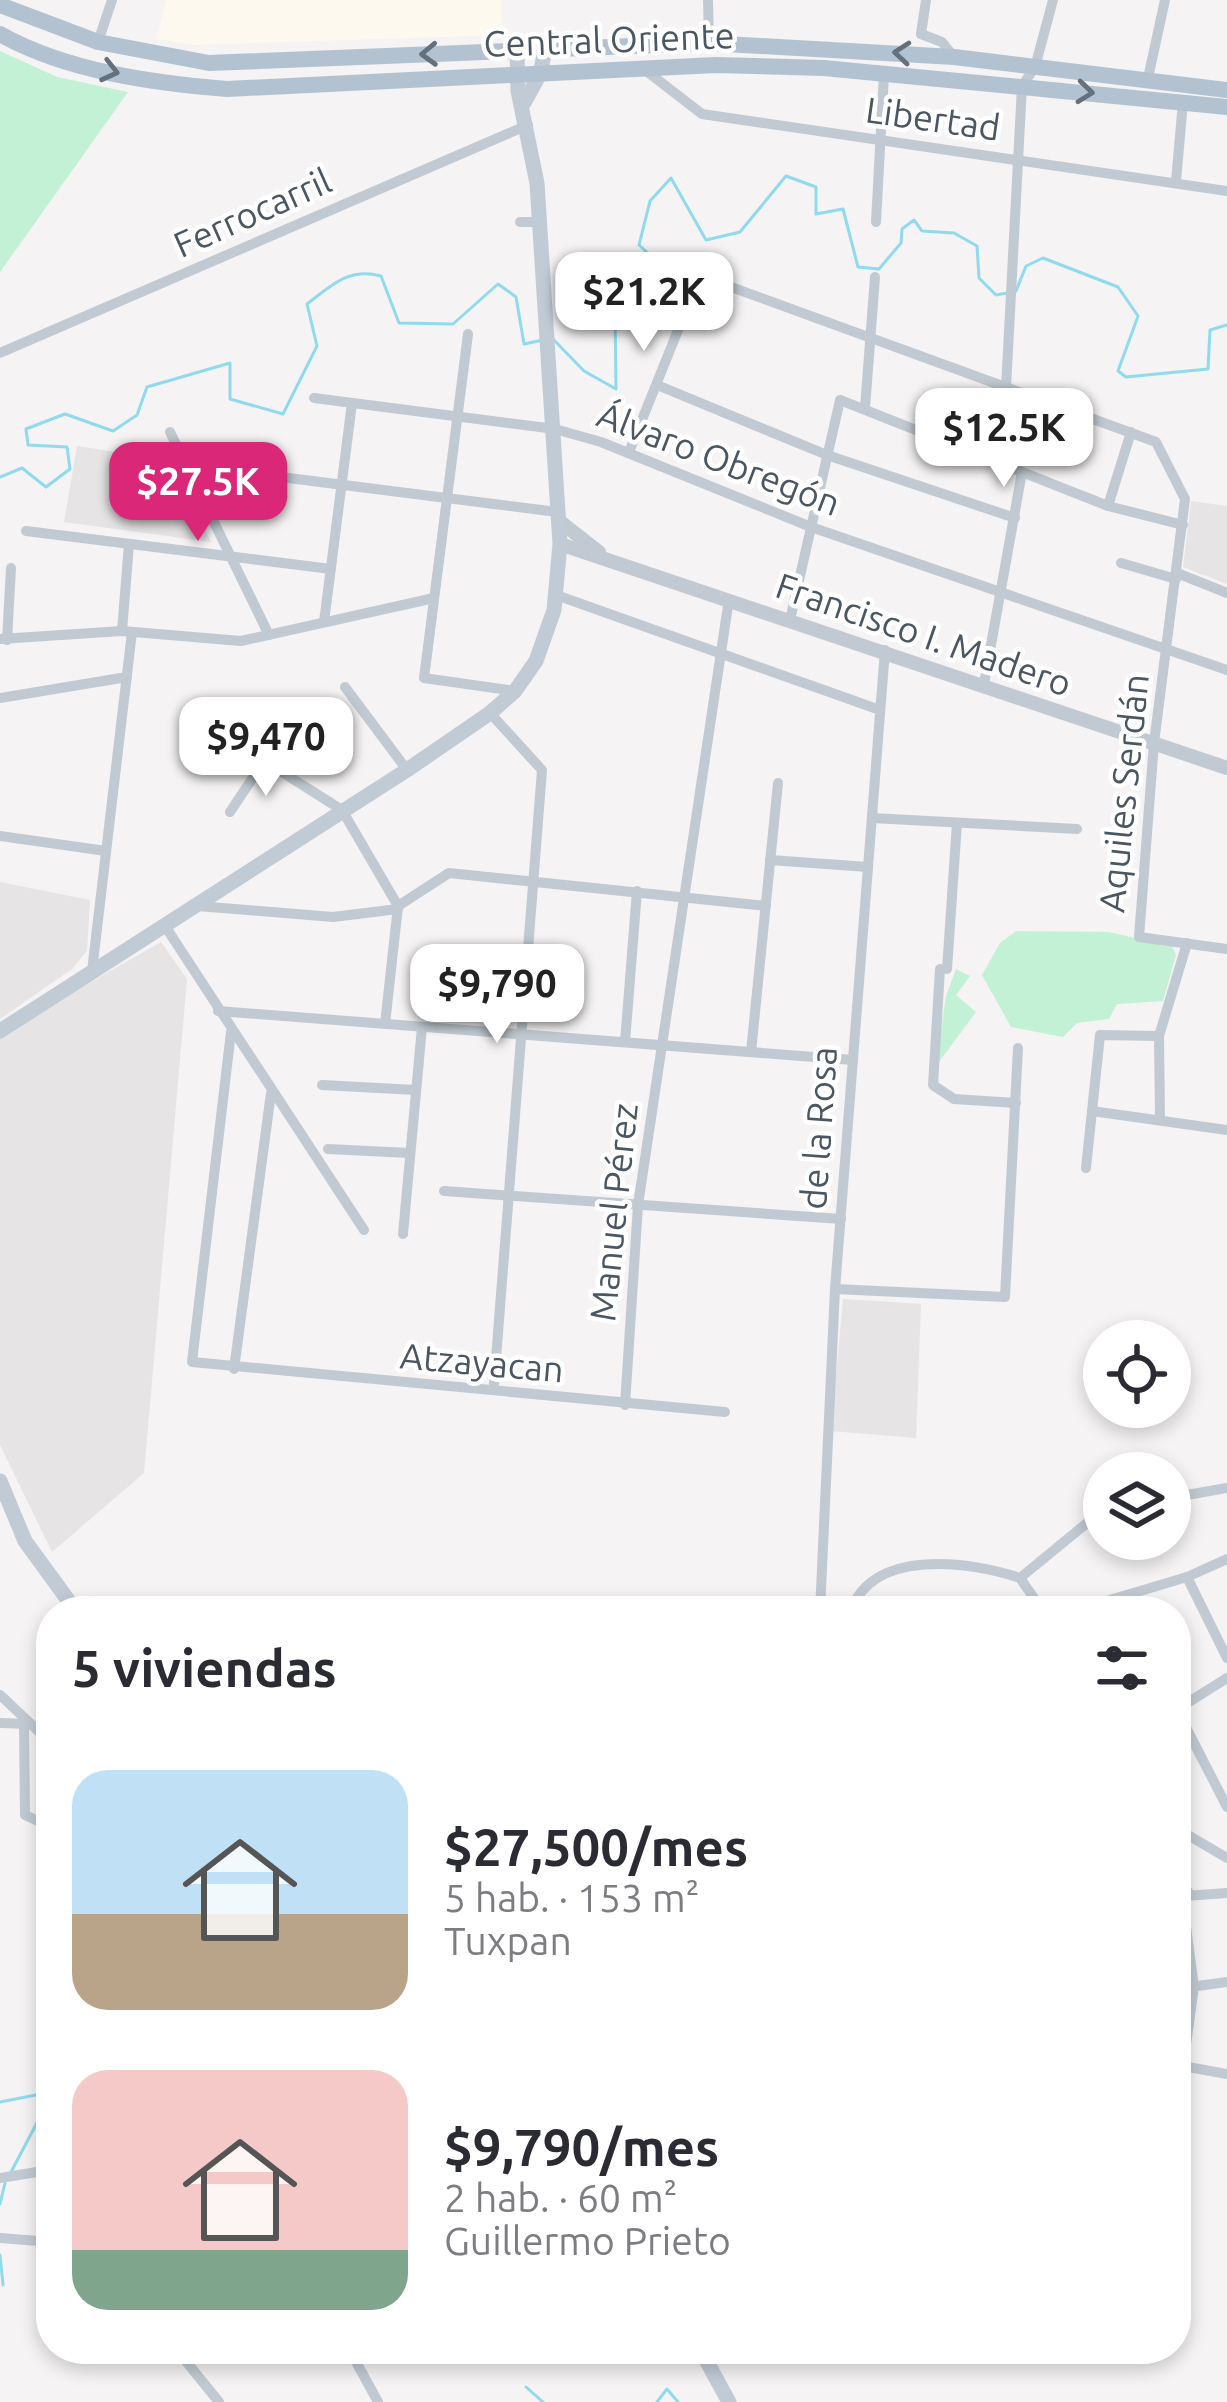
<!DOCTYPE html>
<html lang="es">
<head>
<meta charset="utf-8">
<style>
	body { margin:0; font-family:Ubuntu,sans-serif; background:#f2f2f3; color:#2b2b33; height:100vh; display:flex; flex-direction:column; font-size:45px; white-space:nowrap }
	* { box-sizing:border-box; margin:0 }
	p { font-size:39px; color:#7c7c81 }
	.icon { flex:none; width:66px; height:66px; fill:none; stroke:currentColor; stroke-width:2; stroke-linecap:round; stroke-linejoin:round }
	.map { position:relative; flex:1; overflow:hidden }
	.panel { position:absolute; left:36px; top:1596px; width:1155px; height:768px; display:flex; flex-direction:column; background:#fff; border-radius:48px; box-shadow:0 6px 18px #0003 }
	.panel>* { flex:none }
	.tools { position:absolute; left:1083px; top:1320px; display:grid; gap:24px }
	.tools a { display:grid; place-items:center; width:108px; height:108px; border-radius:50%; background:#fff; box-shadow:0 6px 18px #0003; font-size:60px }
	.price { position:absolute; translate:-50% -102px; padding:0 27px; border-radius:24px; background:#fff; color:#222; font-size:39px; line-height:78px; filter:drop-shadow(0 3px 6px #0008) }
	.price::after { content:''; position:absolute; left:50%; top:72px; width:36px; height:27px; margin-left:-18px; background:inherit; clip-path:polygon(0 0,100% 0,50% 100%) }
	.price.active { background:#db2777; color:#fff }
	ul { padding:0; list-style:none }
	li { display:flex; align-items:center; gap:36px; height:300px; padding:0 36px }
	li span { display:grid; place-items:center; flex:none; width:336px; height:240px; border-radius:36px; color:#555 }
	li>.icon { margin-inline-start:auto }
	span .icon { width:144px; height:144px; fill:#fffc; stroke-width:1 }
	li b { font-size:51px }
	h2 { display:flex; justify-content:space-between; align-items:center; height:144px; padding:0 36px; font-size:51px }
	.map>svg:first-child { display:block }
	.commercial { fill:#fdf9ef }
	.education { fill:#e6e4e5 }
	.green { fill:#c3f1d5 }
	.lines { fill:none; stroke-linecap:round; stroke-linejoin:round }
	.stream { stroke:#90daee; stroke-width:3 }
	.minor { stroke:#c1cad2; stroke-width:10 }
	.tertiary { stroke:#c1cad2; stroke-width:14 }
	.secondary { stroke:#c1cbd6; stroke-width:15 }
	.primary { stroke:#b3c2d1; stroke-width:16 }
	.oneway { stroke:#64717d }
	.labels { text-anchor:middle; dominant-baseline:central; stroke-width:9; stroke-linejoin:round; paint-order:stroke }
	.street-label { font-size:36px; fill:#4a5661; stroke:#fff }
</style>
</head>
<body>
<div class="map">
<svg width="1227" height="2402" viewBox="0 0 1227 2402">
	<rect width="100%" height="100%" fill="#f5f3f3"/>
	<path class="commercial" d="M166,0H501L502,35L193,45L157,39Z"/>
	<g class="education">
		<path d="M77,446L154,458L172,495L187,492L211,542L64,522Z"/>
		<path d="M1191,501L1227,506V584L1183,567Z"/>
		<path d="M0,882L90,900L87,951L72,969L0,1019Z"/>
		<path d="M161,942L187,979L144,1473L52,1552L0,1445V1034Z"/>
		<path d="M843,1299L921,1304L916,1438L831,1431Z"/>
	</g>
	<g class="green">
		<path d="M0,51L57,77L128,92L0,272Z"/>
		<path d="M1016,931L1108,932L1172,946L1176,955L1163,1001L1117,1004L1109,1019L1077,1023L1063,1037L1011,1027L982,975L1000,943Z"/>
		<path d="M956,969L970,976L956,995L976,1012L936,1066L946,996Z"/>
	</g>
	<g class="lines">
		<g class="stream">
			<path d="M1016,291L1026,266L1043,258L1118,287L1138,316L1118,371L1126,377L1208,369L1210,330L1227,325"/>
			<path d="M553,339L584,371L616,389L615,308L648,321L683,285L639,245L650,201L671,178L706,240L740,232L786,176L816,187V214L843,209L858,267L879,269L901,243L902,229L914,220L922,231L954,233L977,246L979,278L996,295L1007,293"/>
			<path d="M0,477L22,468L46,487L70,469L67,447L28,445L26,429L65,414L113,431L137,415L147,387L230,363V399L283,414L317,346L307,304C332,285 349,267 381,276L399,323L453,324L498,284L516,297L524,344L543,340"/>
			<path d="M0,2102L51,2092"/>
			<path d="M10,2174L51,2096"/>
			<path d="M0,2204L5,2183"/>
			<path d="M0,2255L3,2285"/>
			<path d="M526,2387L543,2402"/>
			<path d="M657,2402L667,2389L678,2402"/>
		</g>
		<g class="minor">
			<path d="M708,0L709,43"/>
			<path d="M926,0L921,34L942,42L954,57"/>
			<path d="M98,42L112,0"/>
			<path d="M645,70L702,114L1227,191"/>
			<path d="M1148,78L1165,0"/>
			<path d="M1176,181L1183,102"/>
			<path d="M520,222H539"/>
			<path d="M876,222L884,74"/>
			<path d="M668,264L1156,442L1185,499L1154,743L1139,937L1227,949"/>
			<path d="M468,334L424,678L515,691"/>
			<path d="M0,353L528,125"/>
			<path d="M657,385L827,455L1015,518"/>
			<path d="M314,398L555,429L601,442L811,527L1227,670"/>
			<path d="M865,408L875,277"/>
			<path d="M170,432L269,635"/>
			<path d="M629,452L701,273"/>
			<path d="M1002,463L1022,86L1035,67L1053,0"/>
			<path d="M186,465L557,512"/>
			<path d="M1108,506L1131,432"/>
			<path d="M26,531L331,569"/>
			<path d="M1121,563L1176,579"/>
			<path d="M1177,573L1227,593"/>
			<path d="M556,595L880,710"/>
			<path d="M790,620L840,400L1108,506L1183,525"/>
			<path d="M324,622L352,403"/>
			<path d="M122,631L129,544"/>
			<path d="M0,639L122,631L241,641L434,598"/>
			<path d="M7,640L11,568"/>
			<path d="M984,684L1022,472"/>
			<path d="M345,687L407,770"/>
			<path d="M0,698L127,677"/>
			<path d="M490,713L542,770L494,1384"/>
			<path d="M244,748L342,810L398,906L385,1024"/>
			<path d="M230,812L264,761"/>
			<path d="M872,818L1077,829"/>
			<path d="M0,836L106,851"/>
			<path d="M770,860L868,867"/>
			<path d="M198,906L333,917L398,909"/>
			<path d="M398,906L449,873L766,906"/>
			<path d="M165,926L364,1230"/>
			<path d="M940,969L933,1085L954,1099L1016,1103"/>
			<path d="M947,969L957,823"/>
			<path d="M92,971L132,632"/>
			<path d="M218,1011L853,1060"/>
			<path d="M231,1032L192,1362L725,1412"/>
			<path d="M625,1042L637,891"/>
			<path d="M751,1052L778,783"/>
			<path d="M322,1085L416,1090"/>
			<path d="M1092,1111L1227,1130"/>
			<path d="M1160,1119L1159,1036L1187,943"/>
			<path d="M328,1149L410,1153"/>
			<path d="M1086,1168L1100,1035L1159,1036"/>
			<path d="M444,1191L841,1219"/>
			<path d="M403,1234L422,1027"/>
			<path d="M835,1289L1005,1297L1018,1048"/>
			<path d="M234,1369L271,1093"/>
			<path d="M625,1405L638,1205L729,599"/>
			<path d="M1170,1498L1227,1488"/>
			<path d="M1187,1577L1227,1658"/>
			<path d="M1020,1578L1104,1509"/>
			<path d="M820,1611L835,1289L885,650"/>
			<path d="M851,1611C872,1548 970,1561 1020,1578L1043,1611"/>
			<path d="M1073,1611L1187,1577L1227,1559"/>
			<path d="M0,1695L51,1743"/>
			<path d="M1176,1708L1227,1807"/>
			<path d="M1176,1710L1227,1678"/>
			<path d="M0,1723L30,1724"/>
			<path d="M24,1723L25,1815L51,1827"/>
			<path d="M1176,1828L1227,1858"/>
			<path d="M1177,1829L1183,1884L1190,1895"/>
			<path d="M1185,1896L1227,1893"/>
			<path d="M1182,1897L1194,1987L1183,2066"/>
			<path d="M1176,1989L1227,1982"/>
			<path d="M1177,2065L1227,2074"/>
			<path d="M0,2178L37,2172L51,2177"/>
			<path d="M0,2238L51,2242"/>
			<path d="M176,2349L219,2402"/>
			<path d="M349,2349L378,2402"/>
			<path d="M439,2349L441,2352"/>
		</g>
		<g class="tertiary">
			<path d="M558,520L599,552"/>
			<path d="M560,544L1227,768"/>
		</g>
		<g class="secondary">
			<path d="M524,103L540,74L545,50"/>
			<path d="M0,1031L407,770L490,713L515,691L536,661L554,610L560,544L537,183L518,91L517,51"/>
			<path d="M0,1481L25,1541L76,1611"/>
			<path d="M700,2349L729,2402"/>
		</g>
		<g class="primary">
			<path d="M0,5L98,42L209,63L709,43L954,57L1227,90"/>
			<path d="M0,34C66,71 152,83 227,89L716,65L824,68L1227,107"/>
		</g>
	</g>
	<defs><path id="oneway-chevron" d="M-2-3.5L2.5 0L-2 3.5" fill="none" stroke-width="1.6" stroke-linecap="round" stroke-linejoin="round" transform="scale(3)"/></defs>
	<g class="oneway">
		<use href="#oneway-chevron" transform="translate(902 53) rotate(-175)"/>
		<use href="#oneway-chevron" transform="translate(429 54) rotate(178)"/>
		<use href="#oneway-chevron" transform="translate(110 71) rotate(14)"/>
		<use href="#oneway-chevron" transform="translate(1085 92) rotate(6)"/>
	</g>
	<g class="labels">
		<g class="street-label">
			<text transform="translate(609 39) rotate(-2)">Central Oriente</text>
			<text transform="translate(933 118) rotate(8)">Libertad</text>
			<text transform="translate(252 212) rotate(-24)">Ferrocarril</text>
			<text transform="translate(719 458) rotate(21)">Álvaro Obregón</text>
			<text transform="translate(924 634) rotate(19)">Francisco I. Madero</text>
			<text transform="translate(1123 793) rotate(-84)">Aquiles Serdán</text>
			<text transform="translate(818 1128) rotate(-86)">de la Rosa</text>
			<text transform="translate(613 1212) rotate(-84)">Manuel Pérez</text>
			<text transform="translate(482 1362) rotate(5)">Atzayacan</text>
		</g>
	</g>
</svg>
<div class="tools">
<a><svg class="icon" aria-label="locate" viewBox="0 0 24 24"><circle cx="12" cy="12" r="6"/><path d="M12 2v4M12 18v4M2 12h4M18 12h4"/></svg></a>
<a><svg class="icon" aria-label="layers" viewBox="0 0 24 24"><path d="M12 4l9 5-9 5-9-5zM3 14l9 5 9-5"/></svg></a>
</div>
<b class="price" style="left:644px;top:354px">$21.2K</b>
<b class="price" style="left:1004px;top:490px">$12.5K</b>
<b class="price active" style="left:198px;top:544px">$27.5K</b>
<b class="price" style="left:266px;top:799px">$9,470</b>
<b class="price" style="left:497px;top:1046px">$9,790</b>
<section class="panel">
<h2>5 viviendas<svg class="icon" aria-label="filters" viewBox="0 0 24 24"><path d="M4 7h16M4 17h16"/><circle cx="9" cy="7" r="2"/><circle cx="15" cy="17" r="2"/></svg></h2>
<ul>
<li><span style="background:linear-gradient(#bfe0f5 60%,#b9a48a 0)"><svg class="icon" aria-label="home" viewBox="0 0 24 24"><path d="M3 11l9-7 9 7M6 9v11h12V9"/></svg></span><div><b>$27,500/mes</b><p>5 hab. · 153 m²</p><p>Tuxpan</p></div></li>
<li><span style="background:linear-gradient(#f6c9c9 75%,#7fa58c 0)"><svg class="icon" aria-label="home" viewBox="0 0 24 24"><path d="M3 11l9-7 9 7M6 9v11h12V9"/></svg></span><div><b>$9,790/mes</b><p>2 hab. · 60 m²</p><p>Guillermo Prieto</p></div></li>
</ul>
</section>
</div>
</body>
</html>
